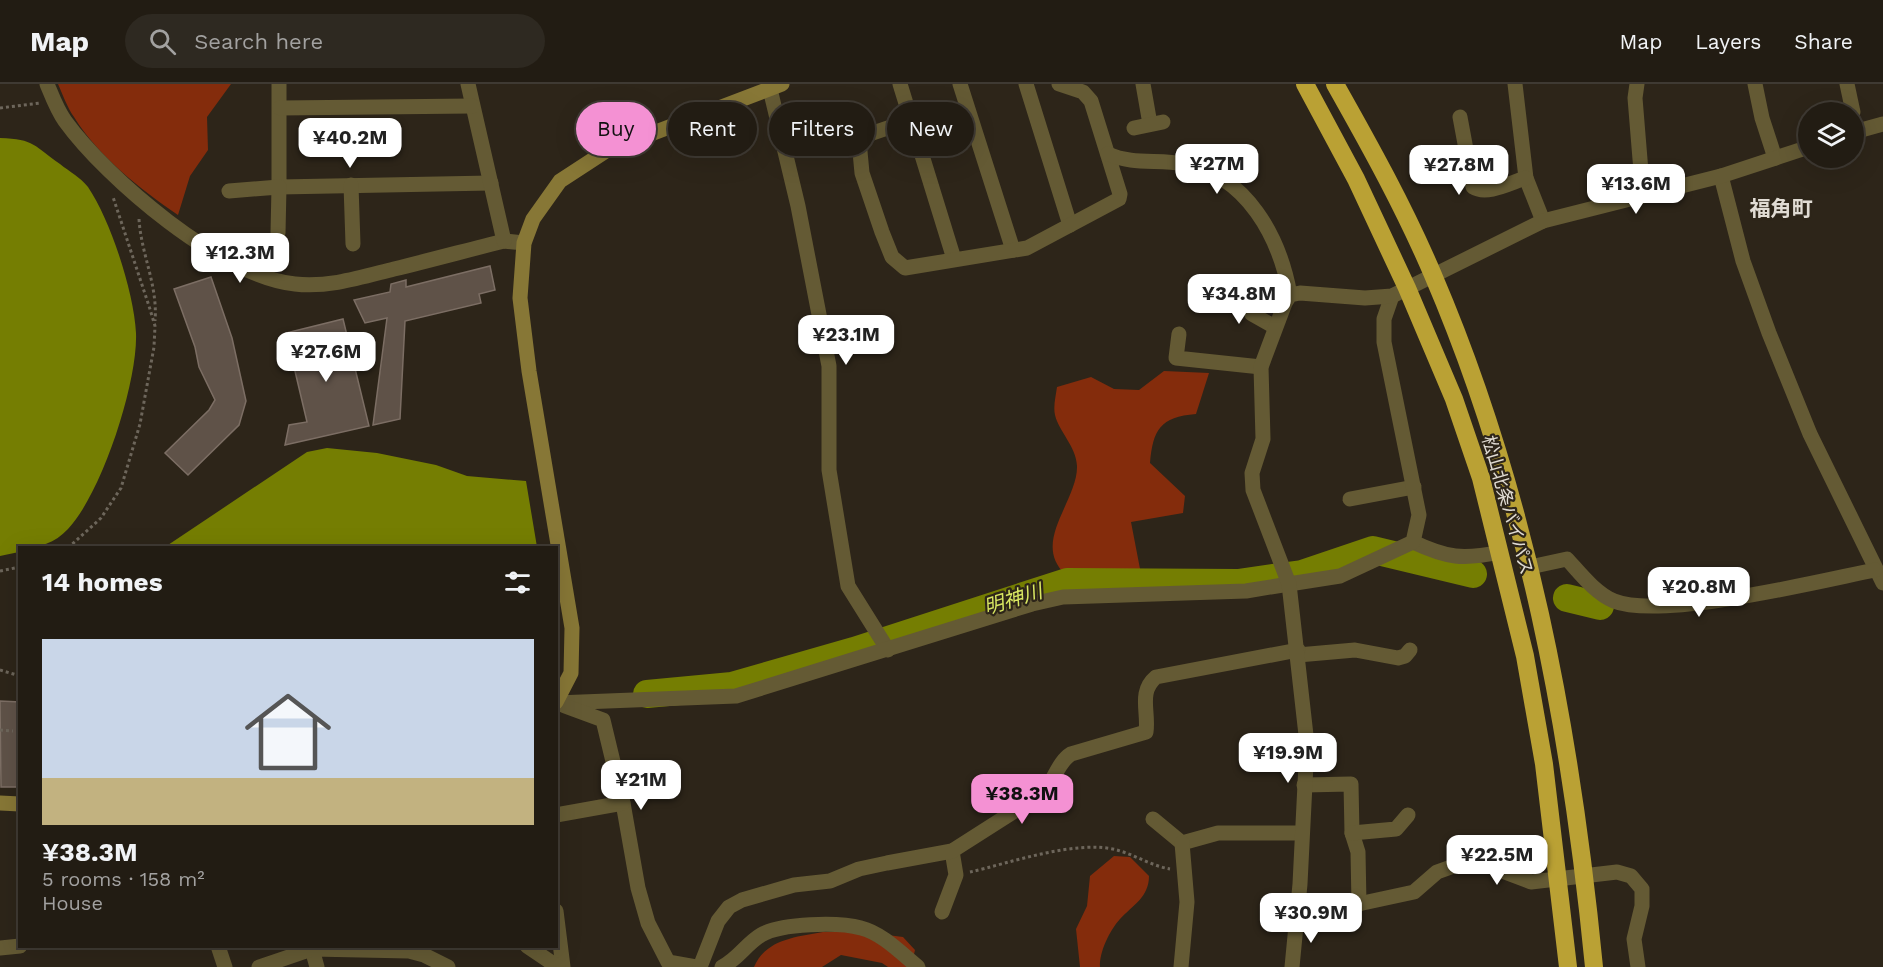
<!DOCTYPE html>
<html lang="en">
<head>
<meta charset="utf-8">
<style>
	body { margin:0; font-family:"Work Sans","Noto Sans JP",sans-serif; background:#2e2921; color:#f1f3f6; height:100vh; display:flex; flex-direction:column; font-size:22px; white-space:nowrap }
	* { box-sizing:border-box; margin:0 }
	p { font-size:20px; color:#a2a1a0 }
	.icon { flex:none; width:33px; height:33px; fill:none; stroke:currentColor; stroke-width:2; stroke-linecap:round; stroke-linejoin:round }
	.map { position:relative; flex:1; overflow:hidden }
	.panel { position:absolute; left:18px; top:462px; width:540px; height:402px; display:flex; flex-direction:column; background:#221c13; border-radius:0px; box-shadow:0 6px 24px #0002,0 0 0 2px #3f3a33 }
	.panel>* { flex:none }
	.top-card { position:absolute; left:576px; top:18px; width:570px; height:54px; display:flex; gap:12px }
	.controls { position:absolute; left:1798px; top:18px; display:grid; gap:12px }
	.controls a { display:grid; place-items:center; width:66px; height:66px; border-radius:50%; background:#221c13; box-shadow:0 6px 24px #0002,0 0 0 2px #3f3a33; font-size:30px }
	.price { position:absolute; translate:-50% -51px; padding:0 14px; border-radius:12px; background:#fff; color:#222; font-size:20px; line-height:39px; filter:drop-shadow(0 2px 3px #0008) }
	.price::after { content:''; position:absolute; left:50%; top:36px; width:18px; height:14px; margin-left:-9px; background:inherit; clip-path:polygon(0 0,100% 0,50% 100%) }
	.price.current { background:#f491d3; color:#111 }
	ul { padding:0; list-style:none }
	li { display:grid; align-content:center; gap:12px; height:318px; padding:0 24px }
	li span { display:grid; place-items:center; height:186px; border-radius:0px; color:#555 }
	li>.icon { margin-inline-start:auto }
	span .icon { width:108px; height:108px; fill:#fffc; stroke-width:1 }
	li b { font-size:26px }
	h2 { display:flex; justify-content:space-between; align-items:center; height:72px; padding:0 24px; font-size:26px }
	.pill { padding:0 21px; border-radius:27px; background:#221c13; box-shadow:0 6px 24px #0002,0 0 0 2px #3f3a33; font-size:21px; line-height:54px }
	.pill.current { background:#f491d3; color:#111 }
	header { display:flex; align-items:center; gap:36px; box-sizing:border-box; height:84px; padding:0 30px; background:#221c13; border-bottom:2px solid #3f3a33 }
	header strong { font-size:28px }
	nav { display:flex; gap:33px; margin-inline-start:auto; font-size:21px }
	.search { width:420px; height:54px; background:#2e2921; display:flex; align-items:center; gap:15px; box-sizing:border-box; padding:0 21px; border-radius:33px; color:#a2a1a0; font-size:22px }
	.map>svg:first-child { display:block }
	.forest { fill:#842c0c }
	.water { fill:#757e02 }
	.lines { fill:none; stroke-linecap:round; stroke-linejoin:round }
	.river { stroke:#757e02; stroke-width:28 }
	.building { fill:#5f5248; stroke:#7c6e64; stroke-width:1.5 }
	.path { stroke:#6d665b; stroke-width:3; stroke-dasharray:3 3; stroke-linecap:butt }
	.street { stroke:#645a34; stroke-width:15 }
	.secondary { stroke:#877736; stroke-width:15 }
	.highway { stroke:#baa134; stroke-width:18 }
	.labels { text-anchor:middle; dominant-baseline:central; stroke-width:4.5; stroke-linejoin:round; paint-order:stroke }
	.street-label { font-size:18px; fill:#e1dcd4; stroke:#2d2519 }
	.water-label { font-size:20px; font-style:italic; fill:#d9e762; stroke:#2d2519 }
	.quarter-label { font-size:21px; font-weight:bold; fill:#e1dcd4; stroke:#2d2519 }
</style>
</head>
<body>
<header>
<strong>Map</strong>
<div class="search"><svg class="icon" aria-label="search" viewBox="0 0 24 24"><circle cx="10" cy="10" r="6"/><path d="M15 15l6 6"/></svg>Search here</div>
<nav><a>Map</a><a>Layers</a><a>Share</a></nav>
</header>
<div class="map">
<svg width="1883" height="883" viewBox="0 0 1883 883">
	<rect width="100%" height="100%" fill="#2d2519"/>
	<g class="forest">
		<path d="M58,0H231L207,33L208,66L190,92L178,131C140,105 99,73 74,33C67,23 63,11 58,0Z"/>
		<path d="M1164,287L1209,289L1196,330C1160,333 1153,346 1150,379L1185,412L1183,429L1131,438L1141,490H1065C1031,458 1078,417 1077,382C1076,362 1059,348 1055,331C1053,322 1056,311 1057,303L1091,293L1114,305L1139,306Z"/>
		<path d="M1114,772L1130,773L1149,792C1149,813 1133,821 1120,835C1110,846 1099,868 1100,883H1080L1076,845L1087,822L1090,792Z"/>
		<path d="M823,848H864L903,853L915,866L911,883H888L882,879L841,871L822,883H754C766,855 796,853 823,848Z"/>
	</g>
	<g class="water">
		<path d="M0,54C35,55 34,62 60,80C70,88 80,93 88,103C111,137 134,209 136,249C138,298 102,409 68,445C55,459 39,464 20,464L19,468L0,472Z"/>
		<path d="M327,364L377,369L436,381L467,392L526,397L537,463H165L307,368Z"/>
	</g>
	<g class="lines">
		<g class="river">
			<path d="M1567,514L1600,522"/>
			<path d="M647,610L732,602L854,567L1067,498L1238,499L1302,490L1373,466L1473,490"/>
		</g>
	</g>
	<g class="building">
		<path d="M490,182L495,206L479,210L481,219L405,237L400,335L373,341L387,234L365,239L354,216L390,208L391,200L406,196V203Z"/>
		<path d="M211,193L232,254L246,317L239,341L188,391L165,369L209,326L215,316L199,283L195,263L174,205Z"/>
		<path d="M343,235L369,342L285,361L289,341L307,338L286,249Z"/>
		<path d="M0,617L20,618V703H1Z"/>
	</g>
	<g class="lines">
		<g class="path">
			<path d="M0,24L40,19"/>
			<path d="M139,135C141,170 158,201 155,237"/>
			<path d="M68,464L101,434L121,404L140,340L154,263L155,242L149,222L113,113"/>
			<path d="M0,487L20,483"/>
			<path d="M0,586L20,592"/>
			<path d="M0,646L13,647"/>
			<path d="M970,788C1010,779 1077,755 1117,766C1135,771 1152,782 1170,785"/>
		</g>
		<g class="street">
			<path d="M47,0C52,12 57,26 65,37C107,95 222,193 295,200C328,204 362,193 394,185C431,176 468,166 504,157L524,159"/>
			<path d="M279,0V103L491,99"/>
			<path d="M468,0L504,157"/>
			<path d="M900,0L954,175"/>
			<path d="M960,0L1013,166"/>
			<path d="M1026,0L1070,141"/>
			<path d="M1143,0L1150,40"/>
			<path d="M1515,0L1526,94L1543,137"/>
			<path d="M1637,0L1635,14L1643,112"/>
			<path d="M1755,0L1762,34L1775,74"/>
			<path d="M1847,0L1853,28"/>
			<path d="M770,5L798,122L829,282V386L848,502L888,566"/>
			<path d="M280,24L472,22"/>
			<path d="M1460,33L1473,103C1487,112 1512,98 1526,94"/>
			<path d="M911,36L864,52L859,57L862,89L882,148L892,173L905,184L1027,164L1119,115L1120,110L1091,17L1083,8L1059,0"/>
			<path d="M1134,44L1163,38"/>
			<path d="M1854,48L1883,40"/>
			<path d="M1108,70C1133,81 1158,75 1184,80C1247,91 1280,154 1290,211"/>
			<path d="M1721,92L1743,177L1769,249L1810,350L1883,499"/>
			<path d="M351,101L353,160"/>
			<path d="M229,107L279,103L278,149"/>
			<path d="M1256,215L1252,230L1275,243"/>
			<path d="M1179,250L1176,274L1261,283"/>
			<path d="M1350,415L1414,403"/>
			<path d="M1413,458C1447,474 1463,476 1500,468"/>
			<path d="M1530,483L1567,475C1580,489 1595,509 1614,517C1661,536 1820,497 1875,486"/>
			<path d="M1298,571L1355,566L1398,574L1405,572L1410,566"/>
			<path d="M556,619L736,612L1032,520L1063,513L1246,507L1289,500L1340,492L1413,458L1419,431L1384,258V235L1392,212"/>
			<path d="M565,622L603,636L623,719L638,804L648,839L668,878L696,883"/>
			<path d="M1304,701L1351,700L1352,749L1358,768L1359,820"/>
			<path d="M556,731L623,719"/>
			<path d="M1153,735L1182,759L1218,749H1301"/>
			<path d="M1352,749L1396,745L1408,731"/>
			<path d="M556,827L563,883"/>
			<path d="M942,828L956,791L952,767"/>
			<path d="M1298,833L1414,808L1437,788L1465,778L1481,779L1531,798L1617,788L1631,792L1642,805V822L1634,855L1638,883"/>
			<path d="M218,862L225,883"/>
			<path d="M527,862L558,883"/>
			<path d="M0,864L20,862"/>
			<path d="M312,865L317,883"/>
			<path d="M259,883L312,865L409,867L424,871L448,883"/>
			<path d="M700,883L718,837L729,823L742,816L794,801L830,797L859,785L887,779L952,767L1043,709C1054,697 1058,678 1071,670L1146,648C1149,628 1138,608 1156,593L1298,566"/>
			<path d="M722,883C738,875 746,860 761,851C781,839 839,838 861,844C882,849 902,870 918,883"/>
			<path d="M1181,883L1187,818L1182,759"/>
			<path d="M1292,883L1300,800L1307,660L1289,500L1253,406L1252,389L1263,355L1261,283L1285,219L1290,211L1300,209L1365,214L1392,212L1543,137L1721,92L1809,63"/>
		</g>
		<g class="secondary">
			<path d="M556,618L571,589L572,544L529,287L520,214L524,159L533,135L560,97L606,67L782,0"/>
			<path d="M0,719L20,720"/>
		</g>
		<g class="highway">
			<path d="M1305,0L1356,95L1407,204L1454,315L1481,394L1525,572L1544,680L1568,883"/>
			<path d="M1335,0C1370,62 1405,125 1433,191C1527,410 1571,647 1594,883"/>
		</g>
	</g>
	<g class="labels">
		<g class="street-label">
			<text transform="translate(1508 421) rotate(74)">松山北条バイパス</text>
		</g>
		<g class="water-label">
			<text transform="translate(1013 515) rotate(-17)">明神川</text>
		</g>
		<g class="quarter-label">
			<text x="1781" y="124">福角町</text>
		</g>
	</g>
</svg>
<div class="controls">
<a><svg class="icon" aria-label="layers" viewBox="0 0 24 24"><path d="M12 4l9 5-9 5-9-5zM3 14l9 5 9-5"/></svg></a>
</div>
<b class="price" style="left:350px;top:85px">¥40.2M</b>
<b class="price" style="left:1217px;top:111px">¥27M</b>
<b class="price" style="left:1459px;top:112px">¥27.8M</b>
<b class="price" style="left:1636px;top:131px">¥13.6M</b>
<b class="price" style="left:240px;top:200px">¥12.3M</b>
<b class="price" style="left:1239px;top:241px">¥34.8M</b>
<b class="price" style="left:846px;top:282px">¥23.1M</b>
<b class="price" style="left:326px;top:299px">¥27.6M</b>
<b class="price" style="left:1699px;top:534px">¥20.8M</b>
<b class="price" style="left:1288px;top:700px">¥19.9M</b>
<b class="price" style="left:641px;top:727px">¥21M</b>
<b class="price current" style="left:1022px;top:741px">¥38.3M</b>
<b class="price" style="left:1497px;top:802px">¥22.5M</b>
<b class="price" style="left:1311px;top:860px">¥30.9M</b>
<div class="top-card">
<a class="pill current">Buy</a>
<a class="pill">Rent</a>
<a class="pill">Filters</a>
<a class="pill">New</a>
</div>
<section class="panel">
<h2>14 homes<svg class="icon" aria-label="filters" viewBox="0 0 24 24"><path d="M4 7h16M4 17h16"/><circle cx="9" cy="7" r="2"/><circle cx="15" cy="17" r="2"/></svg></h2>
<ul>
<li><span style="background:linear-gradient(#c9d6e8 75%,#c2b280 0)"><svg class="icon" aria-label="home" viewBox="0 0 24 24"><path d="M3 11l9-7 9 7M6 9v11h12V9"/></svg></span><div><b>¥38.3M</b><p>5 rooms · 158 m²</p><p>House</p></div></li>
</ul>
</section>
</div>
</body>
</html>
